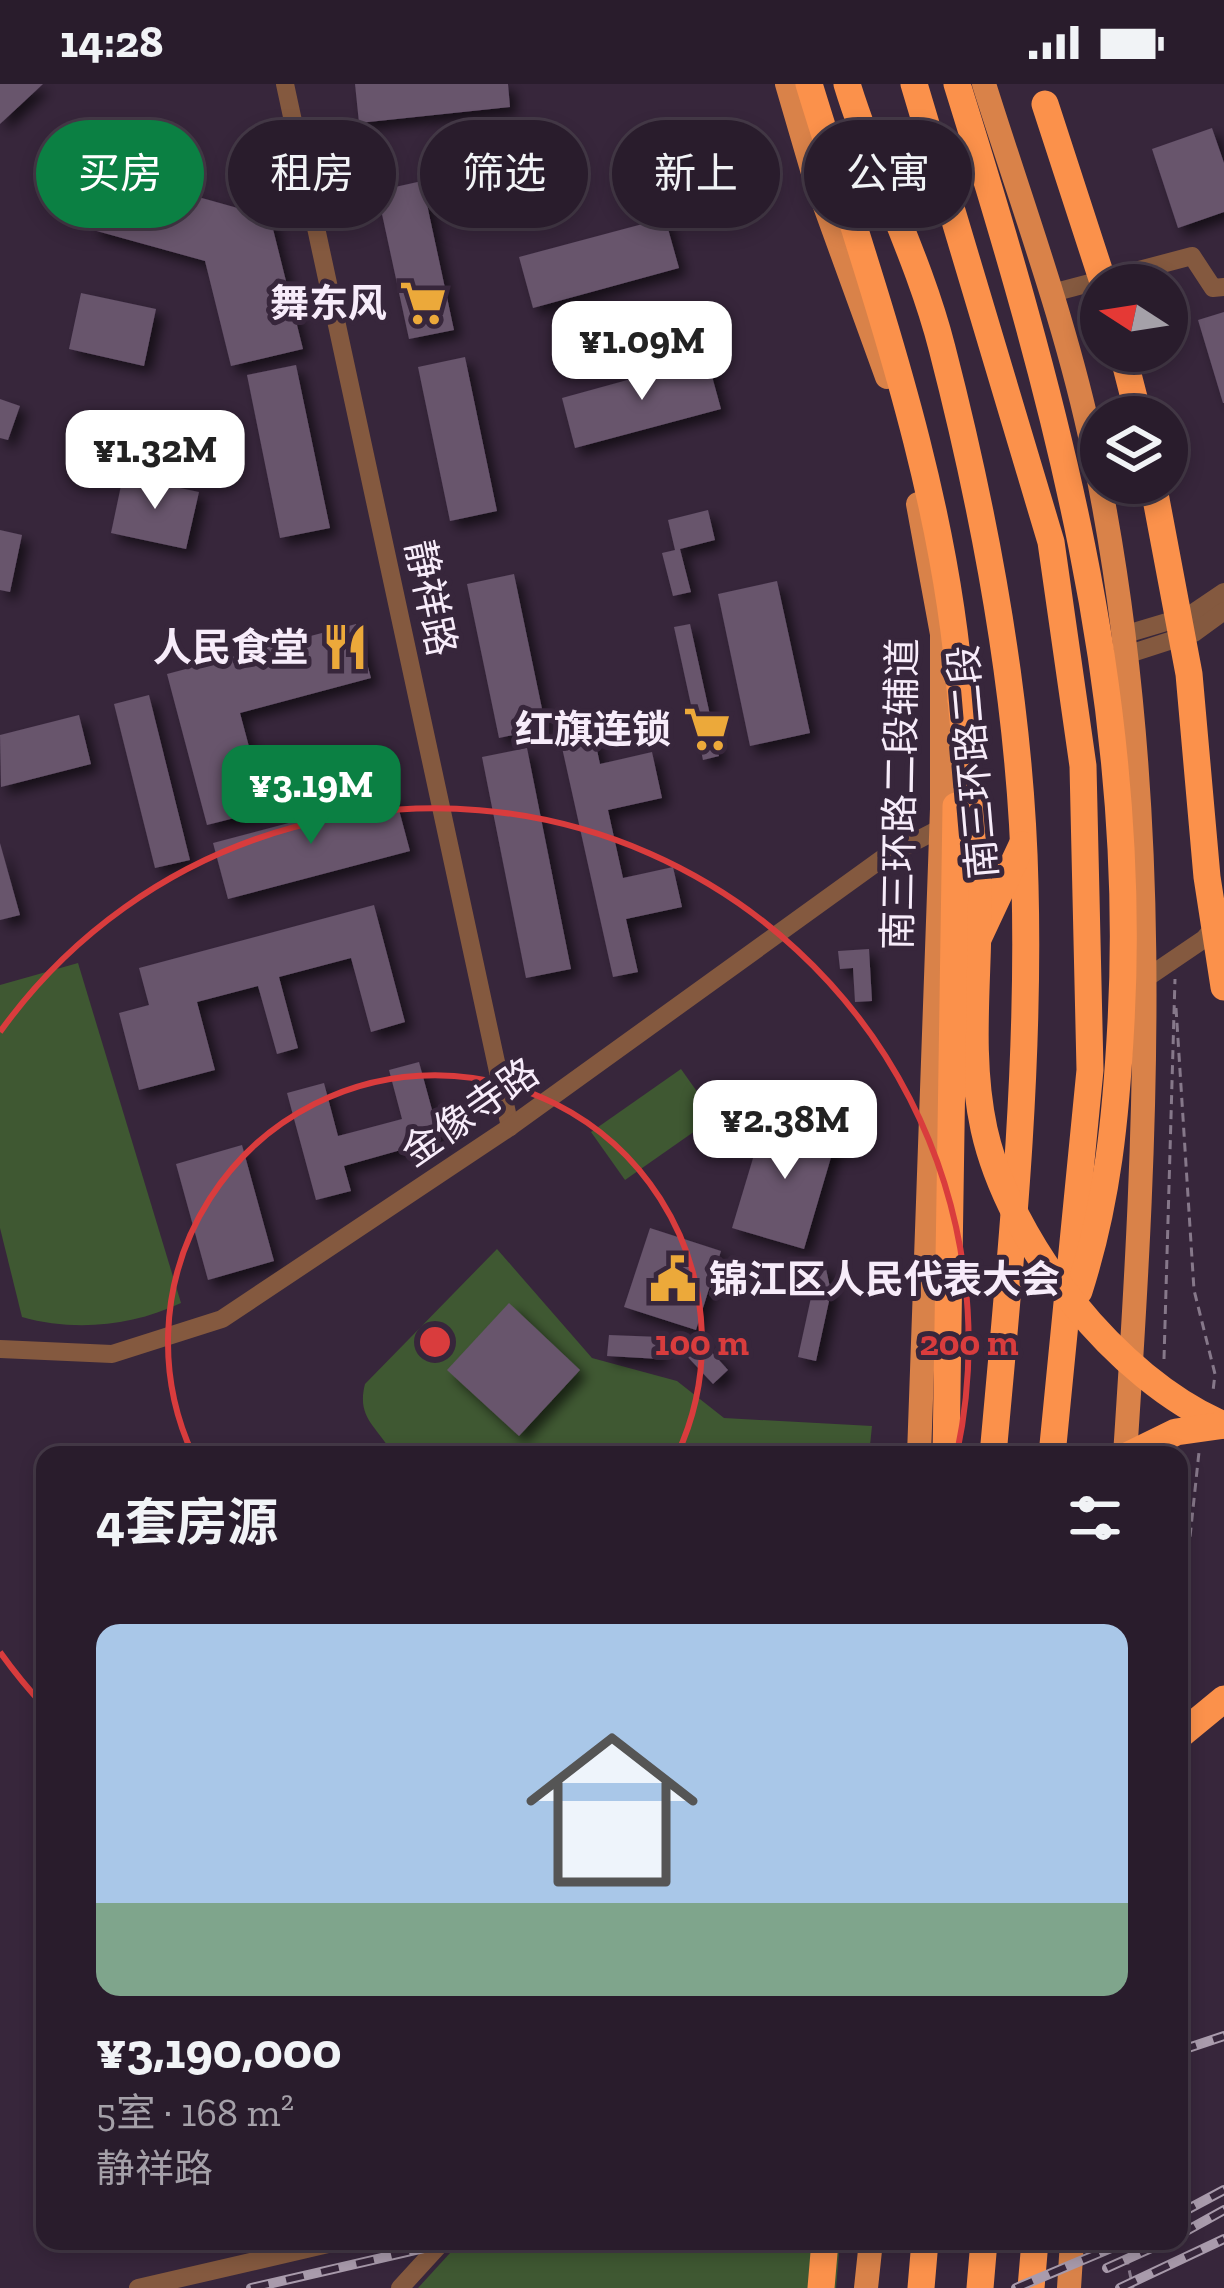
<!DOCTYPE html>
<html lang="zh">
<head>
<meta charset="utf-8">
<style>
	body { margin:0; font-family:"Zilla Slab","Noto Sans SC",serif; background:#352938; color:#f1f3f6; height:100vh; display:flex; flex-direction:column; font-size:45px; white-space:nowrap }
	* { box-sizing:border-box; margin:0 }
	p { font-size:39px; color:#a5a1a9 }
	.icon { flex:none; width:66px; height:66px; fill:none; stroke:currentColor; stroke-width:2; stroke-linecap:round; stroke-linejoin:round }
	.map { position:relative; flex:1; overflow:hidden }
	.panel { position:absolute; left:36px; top:1362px; width:1152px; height:804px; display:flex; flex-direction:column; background:#291c2c; border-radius:24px; box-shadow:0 6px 18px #0003,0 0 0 3px #453a48 }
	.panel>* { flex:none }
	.hud { position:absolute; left:36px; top:36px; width:1152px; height:108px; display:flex; gap:24px }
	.needle { width:78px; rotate:282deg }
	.tools { position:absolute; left:1080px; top:180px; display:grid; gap:24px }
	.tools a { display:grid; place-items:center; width:108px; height:108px; border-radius:50%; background:#291c2c; box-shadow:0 6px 18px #0003,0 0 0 3px #453a48; font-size:60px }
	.price { position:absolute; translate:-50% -102px; padding:0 27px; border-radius:24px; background:#fff; color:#222; font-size:39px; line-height:78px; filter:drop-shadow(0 3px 6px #0008) }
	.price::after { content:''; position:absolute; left:50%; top:72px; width:36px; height:27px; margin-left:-18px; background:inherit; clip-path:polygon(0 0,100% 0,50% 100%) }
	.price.active { background:#0b8043; color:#fff }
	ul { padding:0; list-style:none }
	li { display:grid; align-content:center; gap:24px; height:636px; padding:0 60px }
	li+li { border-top:3px solid #453a48 }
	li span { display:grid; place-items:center; height:372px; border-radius:24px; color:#555 }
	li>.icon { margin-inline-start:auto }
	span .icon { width:216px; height:216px; fill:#fffc; stroke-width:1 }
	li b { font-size:51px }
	h2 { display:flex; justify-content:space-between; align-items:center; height:144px; padding:0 60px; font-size:51px }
	.chip { padding:0 42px; border-radius:54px; background:#291c2c; box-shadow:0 6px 18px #0003,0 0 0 3px #453a48; font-size:42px; line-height:108px }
	.chip.active { background:#0b8043; color:#fff }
	.status { display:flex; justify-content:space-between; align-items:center; height:84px; padding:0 60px; background:#291c2c; direction:ltr }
	.status svg { height:33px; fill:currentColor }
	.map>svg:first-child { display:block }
	.green { fill:#3f5832 }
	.building { fill:#67546c; filter:url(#shadow) }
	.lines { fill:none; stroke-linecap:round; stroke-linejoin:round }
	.path { stroke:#86788a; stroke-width:3; stroke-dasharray:9 6; stroke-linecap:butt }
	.minor { stroke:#84593f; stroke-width:18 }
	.major { stroke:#d98249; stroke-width:24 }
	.highway { stroke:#fb914b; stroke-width:27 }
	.rail-casing { stroke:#a99bac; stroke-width:10 }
	.rail { stroke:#37263b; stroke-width:6; stroke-dasharray:18; stroke-linecap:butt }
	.highway-bridge { stroke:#fb914b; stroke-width:27 }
	.ring { fill:none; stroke:#d93c3d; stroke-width:6 }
	.labels { text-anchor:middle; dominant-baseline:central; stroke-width:10; stroke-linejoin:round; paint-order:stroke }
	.poi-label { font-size:39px; font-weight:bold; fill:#f7ecfa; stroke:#37263b; text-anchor:end }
	.street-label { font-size:39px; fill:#f7ecfa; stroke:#37263b }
	.centre { fill:#d93c3d; stroke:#37263b; stroke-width:6 }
	.ring-label { font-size:36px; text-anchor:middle; font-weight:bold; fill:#d93c3d; stroke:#37263b; stroke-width:10; stroke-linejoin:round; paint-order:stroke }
</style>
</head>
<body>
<div class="status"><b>14:28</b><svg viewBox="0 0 49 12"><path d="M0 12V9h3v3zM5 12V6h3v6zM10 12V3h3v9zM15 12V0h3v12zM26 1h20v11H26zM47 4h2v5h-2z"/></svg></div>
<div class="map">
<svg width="1224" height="2204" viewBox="0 0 1224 2204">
	<defs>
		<filter id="shadow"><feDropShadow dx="7" dy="7" stdDeviation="6" flood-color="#0009"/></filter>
	</defs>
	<rect width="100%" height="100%" fill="#37263b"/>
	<g class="green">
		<path d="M78,879L181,1219C132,1242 75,1248 22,1233L0,1144V901Z"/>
		<path d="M681,985L715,1033L625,1096L591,1048Z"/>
		<path d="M497,1165L592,1274L677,1297L724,1334L872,1342L869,1371H393C378,1342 356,1335 365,1300Z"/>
		<path d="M461,2157H840L836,2204H418Z"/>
	</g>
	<g class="building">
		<path d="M0,0H43L0,40Z"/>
		<path d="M355,0H508L510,23L359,39Z"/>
		<path d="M1212,44L1224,79V128L1178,144L1152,65Z"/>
		<path d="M109,88L270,133L303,265L231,282L205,177L93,146Z"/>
		<path d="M422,97L454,246L409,255L377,107Z"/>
		<path d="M665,134L679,184L533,224L519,173Z"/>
		<path d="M81,209L156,225L144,282L69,265Z"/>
		<path d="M1224,228V319H1223L1198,236Z"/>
		<path d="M465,273L497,427L450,437L418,283Z"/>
		<path d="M707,274L721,325L575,364L562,314Z"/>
		<path d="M296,281L330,444L280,454L247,291Z"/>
		<path d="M0,315L20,322L8,356L0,354Z"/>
		<path d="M123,392L199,408L186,465L111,449Z"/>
		<path d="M708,426L715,456L680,465L691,508L673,512L662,469L675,466L668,436Z"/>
		<path d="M0,446L22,451L10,508L0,506Z"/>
		<path d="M514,490L546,644L499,654L467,500Z"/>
		<path d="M777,497L810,649L750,662L718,510Z"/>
		<path d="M356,540L371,594L240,629L266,726L207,741L167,590Z"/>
		<path d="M690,540L719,672L703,676L674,543Z"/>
		<path d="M149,611L190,776L155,784L114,620Z"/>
		<path d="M79,631L91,680L1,703L0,651Z"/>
		<path d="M594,652L600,680L652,668L662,714L608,726L623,794L673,783L682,823L626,835L638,888L613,893L561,659Z"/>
		<path d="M527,664L571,885L526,894L482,673Z"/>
		<path d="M395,711L410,767L228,815L213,759Z"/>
		<path d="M0,759L20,831L0,836Z"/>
		<path d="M374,821L405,938L371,948L351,874L279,893L298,964L277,970L258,902L197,918L215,986L139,1006L119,929L149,921L139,884Z"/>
		<path d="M869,865L872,917L855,918L853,884L840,885L838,867Z"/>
		<path d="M419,978L440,1055L344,1082L351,1107L316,1116L287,1009L324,999L338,1052L402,1035L389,986Z"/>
		<path d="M766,1031L837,1053L804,1165L732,1144Z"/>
		<path d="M242,1061L274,1177L208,1196L176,1080Z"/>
		<path d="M650,1144L721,1167L696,1246L624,1223Z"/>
		<path d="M825,1180L831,1208L816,1277L798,1273L812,1209L806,1185Z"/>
		<path d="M509,1219L580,1286L519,1352L447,1286Z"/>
		<path d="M609,1251L661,1253L660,1275L607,1272Z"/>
		<path d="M699,1254L728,1286L713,1300L684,1269Z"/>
	</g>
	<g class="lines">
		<g class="path">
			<path d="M1176,924L1194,1206L1215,1290L1213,1307"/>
			<path d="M1164,1275L1175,895"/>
			<path d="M1179,1557L1199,1368"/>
			<path d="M1123,2157L1133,2204"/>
		</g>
		<g class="minor">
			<path d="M285,0L510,1043"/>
			<path d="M1052,209L1192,172L1213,204L1224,203"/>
			<path d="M1123,551L1190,531L1224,508"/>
			<path d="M1126,571L1194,549L1224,527"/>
			<path d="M1148,893L1204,855L1219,837"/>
			<path d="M0,1265L112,1270L222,1235L510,1043L883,774L941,744"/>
			<path d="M138,2204L341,2157"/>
			<path d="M400,2204L443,2157"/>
		</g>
		<g class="major">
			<path d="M787,0L813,89L887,293"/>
			<path d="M984,0C1022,121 1067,241 1093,366C1164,705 1148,1028 1125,1371"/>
			<path d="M918,420L942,550V725L919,1371"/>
			<path d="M866,2204L871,2157"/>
			<path d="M1069,2204L1072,2157"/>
		</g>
		<g class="highway">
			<path d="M809,0C871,202 946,404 961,616"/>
			<path d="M847,0C874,89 919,174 942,264C987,438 1021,622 1025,801C1030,991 1010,1182 993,1371"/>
			<path d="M914,0L1051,458L1083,682L1090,986L1052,1371"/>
			<path d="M957,0C1053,307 1139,612 1121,938C1116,1032 1108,1117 1079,1207"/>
			<path d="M1122,267L1139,333"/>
			<path d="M977,857L1022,761"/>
			<path d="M821,2204L825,2157"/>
			<path d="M921,2204L925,2157"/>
			<path d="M980,2204L984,2157"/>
			<path d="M1031,2204L1035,2157"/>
		</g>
		<defs>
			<g id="rail">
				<path d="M1179,1967L1224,1952"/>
				<path d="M1179,2130L1224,2106"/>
				<path d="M1179,2151L1224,2126"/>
				<path d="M1107,2184L1167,2157"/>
				<path d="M251,2204L455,2157"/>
				<path d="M1016,2204L1128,2157"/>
				<path d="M1120,2204L1224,2155"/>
			</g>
		</defs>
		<use href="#rail" class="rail-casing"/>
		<use href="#rail" class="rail"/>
		<g class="highway-bridge">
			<path d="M1045,20L1104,201"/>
			<path d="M1153,399L1189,590L1207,793L1224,903"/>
			<path d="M961,616C967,679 976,744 978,807C980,886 967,967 984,1045C1009,1159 1116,1295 1224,1341"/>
			<path d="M946,1371L956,722"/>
			<path d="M1129,1371L1176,1348L1224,1341"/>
			<path d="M1179,1652L1224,1615"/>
		</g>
	</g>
	<g class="ring">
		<path d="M193 1371A267 267 0 1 1 677 1371"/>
		<path d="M44 1622A534 534 0 0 1 0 1568M0 948A534 534 0 0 1 957 1369"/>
	</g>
	<defs>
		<symbol id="supermarket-bare" viewBox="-9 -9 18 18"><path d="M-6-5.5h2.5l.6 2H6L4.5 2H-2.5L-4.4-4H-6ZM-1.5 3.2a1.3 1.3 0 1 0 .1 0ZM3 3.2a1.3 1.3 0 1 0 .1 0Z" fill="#eca93a" stroke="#37263b" stroke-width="2.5" paint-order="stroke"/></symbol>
		<symbol id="restaurant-bare" viewBox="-9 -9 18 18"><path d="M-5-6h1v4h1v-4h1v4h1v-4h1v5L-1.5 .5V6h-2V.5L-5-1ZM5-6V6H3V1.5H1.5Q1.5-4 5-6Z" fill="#eca93a" stroke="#37263b" stroke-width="2.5" paint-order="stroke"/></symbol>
		<symbol id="civic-bare" viewBox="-9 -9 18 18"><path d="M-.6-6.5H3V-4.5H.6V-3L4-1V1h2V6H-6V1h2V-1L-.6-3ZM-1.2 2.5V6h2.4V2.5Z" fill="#eca93a" stroke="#37263b" stroke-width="2.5" paint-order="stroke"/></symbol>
	</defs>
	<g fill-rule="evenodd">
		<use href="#supermarket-bare" x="390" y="186" width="66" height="66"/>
		<use href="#restaurant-bare" x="312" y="530" width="66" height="66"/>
		<use href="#supermarket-bare" x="674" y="612" width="66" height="66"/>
		<use href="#civic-bare" x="640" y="1162" width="66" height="66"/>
	</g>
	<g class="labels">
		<g class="poi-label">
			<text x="387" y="219">舞东风</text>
			<text x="309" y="563">人民食堂</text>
			<text x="671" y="645">红旗连锁</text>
			<text x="709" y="1195" text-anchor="start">锦江区人民代表大会</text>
		</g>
		<g class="street-label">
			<text transform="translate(431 514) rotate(78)">静祥路</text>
			<text transform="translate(973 678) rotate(-95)">南三环路二段</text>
			<text transform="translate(900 710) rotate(-89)">南三环路二段辅道</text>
			<text transform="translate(470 1028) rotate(-35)">金像寺路</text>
		</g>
	</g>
	<circle cx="435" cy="1258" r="18" class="centre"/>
	<g class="ring-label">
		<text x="702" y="1271">100 m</text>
		<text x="969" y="1271">200 m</text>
	</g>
</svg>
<div class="tools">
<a><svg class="needle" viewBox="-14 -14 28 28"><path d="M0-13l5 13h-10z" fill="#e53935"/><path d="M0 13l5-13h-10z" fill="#a5a1a9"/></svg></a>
<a><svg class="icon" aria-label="layers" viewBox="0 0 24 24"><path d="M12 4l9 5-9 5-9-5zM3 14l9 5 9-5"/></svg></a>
</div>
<b class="price" style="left:642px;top:319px">¥1.09M</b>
<b class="price" style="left:155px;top:428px">¥1.32M</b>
<b class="price active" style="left:311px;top:763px">¥3.19M</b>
<b class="price" style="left:785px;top:1098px">¥2.38M</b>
<div class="hud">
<a class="chip active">买房</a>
<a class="chip">租房</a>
<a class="chip">筛选</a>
<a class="chip">新上</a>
<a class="chip">公寓</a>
</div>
<section class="panel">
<h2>4套房源<svg class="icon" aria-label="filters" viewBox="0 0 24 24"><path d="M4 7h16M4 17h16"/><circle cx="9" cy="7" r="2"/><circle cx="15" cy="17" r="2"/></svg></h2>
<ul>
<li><span style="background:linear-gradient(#a9c7e8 75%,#7fa58c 0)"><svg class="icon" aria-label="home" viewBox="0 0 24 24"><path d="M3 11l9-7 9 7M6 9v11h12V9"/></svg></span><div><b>¥3,190,000</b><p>5室 · 168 m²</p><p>静祥路</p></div></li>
</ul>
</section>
</div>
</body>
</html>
